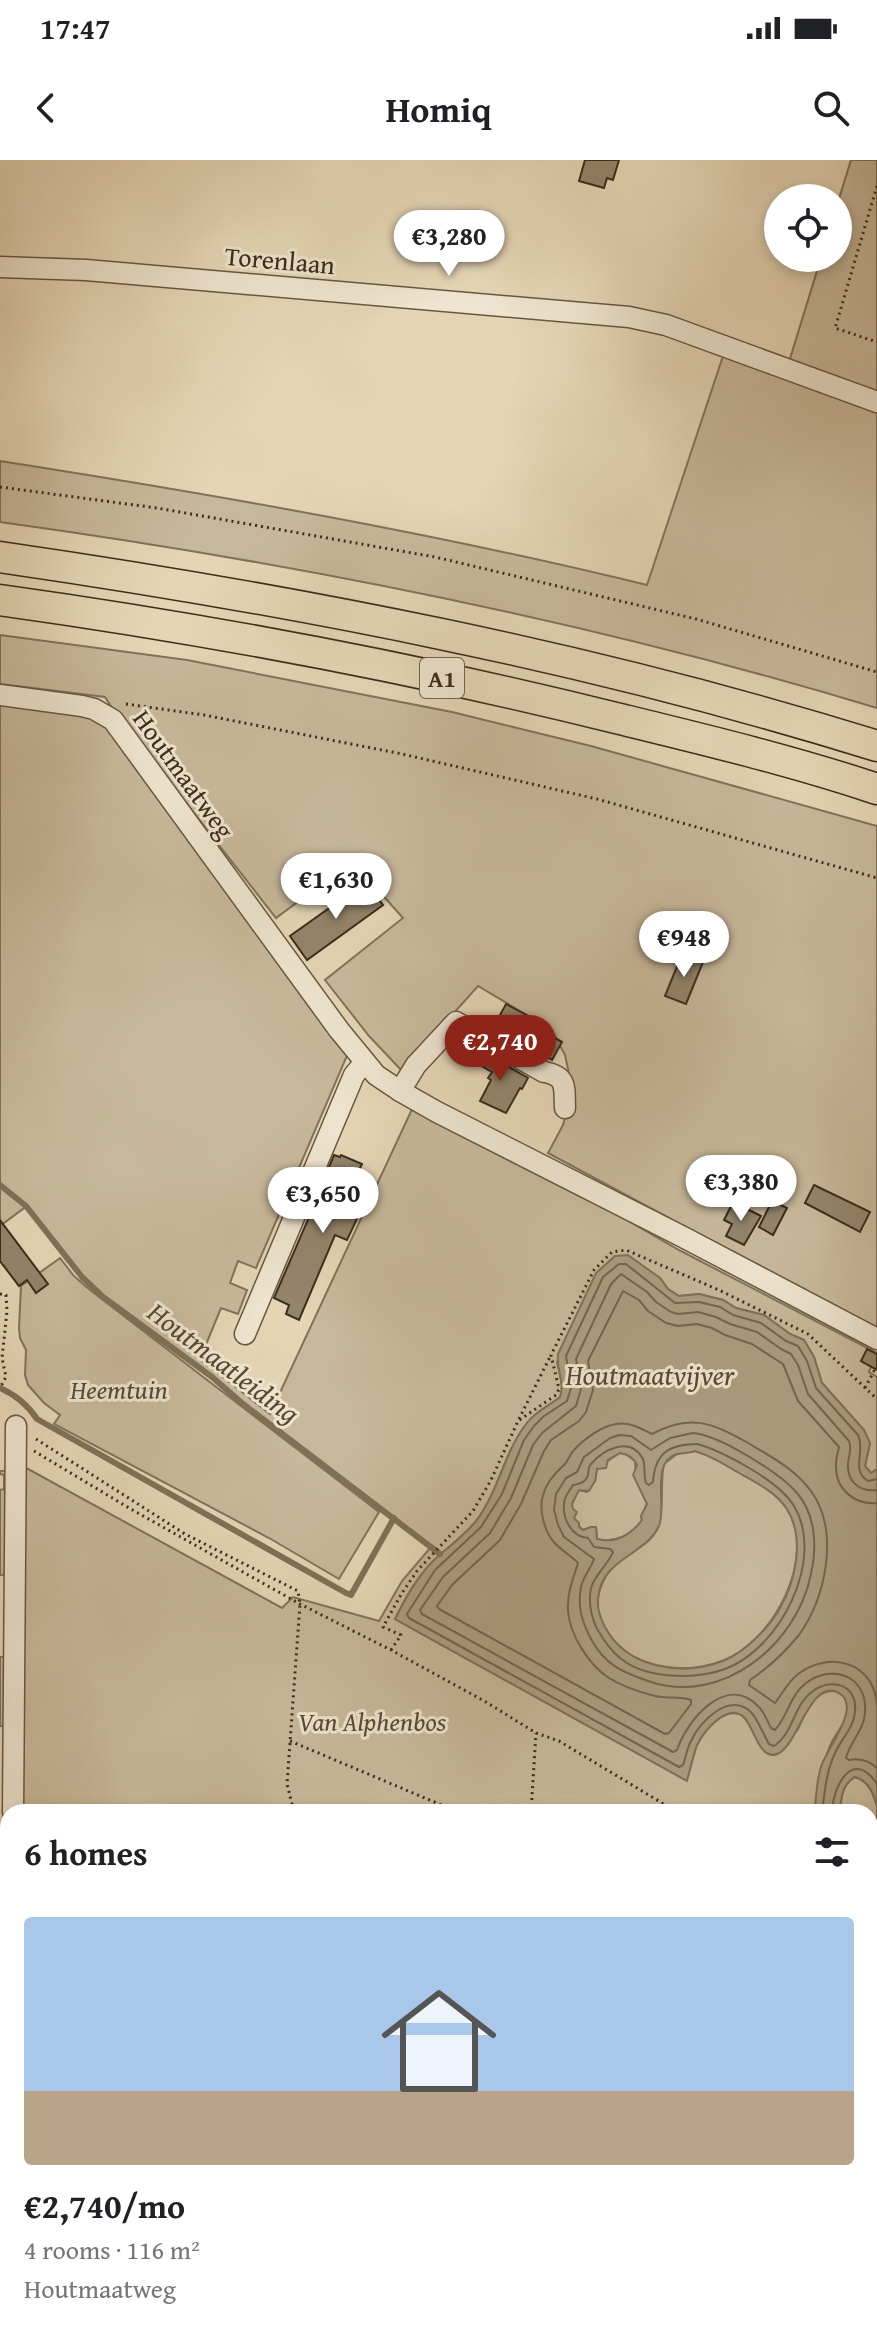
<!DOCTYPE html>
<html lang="en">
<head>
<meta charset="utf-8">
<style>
	body { margin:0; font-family:"Gentium Book Plus",serif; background:#f6f6f6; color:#202124; height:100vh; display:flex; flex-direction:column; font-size:30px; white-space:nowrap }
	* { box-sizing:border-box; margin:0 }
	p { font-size:26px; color:#757577 }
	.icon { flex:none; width:44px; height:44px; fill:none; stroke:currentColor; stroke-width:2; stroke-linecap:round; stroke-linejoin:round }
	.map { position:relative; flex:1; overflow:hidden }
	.sheet { position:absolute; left:0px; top:1644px; width:878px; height:536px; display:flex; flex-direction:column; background:#fff; border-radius:24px 24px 0 0; box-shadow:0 4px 12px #0003 }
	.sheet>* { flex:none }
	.buttons { position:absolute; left:764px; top:24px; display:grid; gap:16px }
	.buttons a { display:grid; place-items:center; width:88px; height:88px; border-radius:50%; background:#fff; box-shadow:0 4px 12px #0003; font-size:40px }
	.price { position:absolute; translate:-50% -68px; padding:0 18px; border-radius:28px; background:#fff; color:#222; font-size:26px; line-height:52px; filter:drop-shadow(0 2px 4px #0008) }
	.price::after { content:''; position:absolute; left:50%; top:48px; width:24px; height:18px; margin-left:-12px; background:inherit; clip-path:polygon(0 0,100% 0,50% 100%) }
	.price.on { background:#8f2418; color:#fff }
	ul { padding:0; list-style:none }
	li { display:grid; align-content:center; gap:16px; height:424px; padding:0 24px }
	li span { display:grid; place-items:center; height:248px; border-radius:8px; color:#555 }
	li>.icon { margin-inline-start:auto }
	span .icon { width:144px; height:144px; fill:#fffc; stroke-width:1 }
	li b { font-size:34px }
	h2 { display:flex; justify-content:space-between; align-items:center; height:96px; padding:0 24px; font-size:34px }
	.status { display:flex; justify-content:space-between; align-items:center; height:56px; padding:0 40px; background:#fff; direction:ltr }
	.status svg { height:22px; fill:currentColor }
	header { display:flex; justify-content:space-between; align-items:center; height:104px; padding:0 24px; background:#fff; font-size:36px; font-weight:700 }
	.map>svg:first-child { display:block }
	.green { fill:#c8b89b; stroke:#82725a; stroke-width:2 }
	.water { fill:#ac9c80; stroke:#807057; stroke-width:2; fill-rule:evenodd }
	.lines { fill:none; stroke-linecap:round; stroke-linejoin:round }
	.shore { stroke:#74644d; stroke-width:2 }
	.stream { stroke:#807057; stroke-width:6 }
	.building { fill:#94846b; stroke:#3d2d1a; stroke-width:2 }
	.minor-casing { stroke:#675741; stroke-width:23 }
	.highway-casing { stroke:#3d2d1a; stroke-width:33 }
	.path { stroke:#3d2d1a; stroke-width:3; stroke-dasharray:2 4; stroke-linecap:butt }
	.minor { stroke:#eee4cf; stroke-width:20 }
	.highway { stroke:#e5d5b5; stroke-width:30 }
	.labels { text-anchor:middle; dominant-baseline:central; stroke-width:6; stroke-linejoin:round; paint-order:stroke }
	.shield { fill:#eee4cf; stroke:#726450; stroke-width:2 }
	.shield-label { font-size:24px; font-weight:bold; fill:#3d2d1a }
	.street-label { font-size:26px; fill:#3d2d1a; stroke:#eee4cf }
	.park-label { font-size:26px; font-style:italic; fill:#594934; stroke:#eee4cf }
	.water-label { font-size:28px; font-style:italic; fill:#594934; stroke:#eee4cf }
</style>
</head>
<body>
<div class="status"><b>17:47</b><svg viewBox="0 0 49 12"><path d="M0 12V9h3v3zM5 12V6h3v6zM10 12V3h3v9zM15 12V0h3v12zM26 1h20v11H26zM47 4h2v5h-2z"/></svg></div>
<header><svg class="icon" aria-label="back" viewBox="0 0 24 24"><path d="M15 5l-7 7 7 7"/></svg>Homiq<svg class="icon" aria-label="search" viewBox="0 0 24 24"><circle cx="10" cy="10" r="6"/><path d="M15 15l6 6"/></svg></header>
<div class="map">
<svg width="877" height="2180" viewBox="0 0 877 2180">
	<rect width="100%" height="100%" fill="#e5d5b5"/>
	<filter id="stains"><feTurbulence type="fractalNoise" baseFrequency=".0025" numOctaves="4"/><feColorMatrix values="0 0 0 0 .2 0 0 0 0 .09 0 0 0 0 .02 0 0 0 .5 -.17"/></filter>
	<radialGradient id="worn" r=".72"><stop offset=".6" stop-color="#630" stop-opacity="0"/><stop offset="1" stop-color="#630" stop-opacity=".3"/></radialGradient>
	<g class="green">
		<path d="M851,0H877V234L789,202L821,98H838V42Z"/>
		<path d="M723,196L877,253V548C590,461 297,403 0,362V301C217,335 434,373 647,425Z"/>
		<path d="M0,475L187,500L452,552L591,586L877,666V1170L548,993L563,965L569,944L571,923L565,895L552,870L478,826L402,911L369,876L325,820L403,758L352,701L276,758L114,551L105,537L0,524Z"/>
		<path d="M0,542L87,554L108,567L349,891L256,1108L238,1101L230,1123L247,1130L238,1154L221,1148L200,1199L270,1254L413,947L542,1011L679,1090L877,1193L869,1212L877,1217V1309L871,1314L865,1306L870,1283L864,1270L822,1223L814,1197L804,1180L790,1174L764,1155L736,1148L723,1140L699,1134L679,1136L668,1129L660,1118L645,1108L557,1202L563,1228L560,1237C549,1246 536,1251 527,1263C504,1292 499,1331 476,1361C464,1376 446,1388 432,1403C416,1418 405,1439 395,1459L686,1620C691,1609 693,1596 697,1585C703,1572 722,1549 739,1554C754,1559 762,1613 783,1589C788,1583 793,1576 798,1569C802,1562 803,1554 808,1547C815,1536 832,1524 843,1536C847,1541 848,1548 847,1554C844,1566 834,1575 830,1586C821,1607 820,1631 814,1652H17L19,1304L282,1448L293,1437L379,1461L402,1421L431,1387L243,1244L212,1217L103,1137L82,1117L27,1046L0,1066Z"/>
		<path d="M60,1098L74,1116L90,1130L379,1352L339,1419L269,1378L54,1264L60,1255L44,1243L28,1225L25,1215L26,1190L20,1178L19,1168L21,1126Z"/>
		<path d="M695,1291C721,1299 772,1326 787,1349C818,1398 772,1483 722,1501C693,1512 661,1510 633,1497C618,1489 600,1467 598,1449C596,1432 605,1412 619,1401C629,1392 645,1387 653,1376C667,1355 659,1327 664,1304L677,1294Z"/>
		<path d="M620,1293L625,1294L635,1301L636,1318L647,1344L641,1356L642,1360C631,1375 615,1384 597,1379L596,1367H591L583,1370C576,1364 568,1350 573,1341C574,1337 577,1334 578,1330L587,1332L595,1321L597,1308Z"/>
		<path d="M0,1311H7L9,1415H0V1330L4,1329V1315L0,1314Z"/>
		<path d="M0,1497H10L11,1566H0Z"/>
		<path d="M855,1617C869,1621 873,1633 877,1646V2180H262V2172H870V1652H840C841,1638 842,1624 855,1617Z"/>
		<path d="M0,1751L7,1752L5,2180H0Z"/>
		<rect x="40" y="2172" width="95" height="8"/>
		<rect x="146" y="2172" width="96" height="8"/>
	</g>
	<path class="water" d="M628,1095L660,1118L668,1129L679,1136L699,1134L723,1140L736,1148L764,1155L790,1174L804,1180L814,1197L822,1223L864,1270L870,1283L865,1306L871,1313L877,1309V1646C873,1633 869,1621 855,1617C842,1624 841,1638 840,1652H814C817,1636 816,1619 822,1604C828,1587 862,1546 839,1533C811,1517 798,1584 779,1593C759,1603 754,1566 744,1557C727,1542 704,1571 697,1585C693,1596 690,1609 687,1621L395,1459C405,1439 416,1419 431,1403C446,1388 464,1377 476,1361C499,1331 504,1292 527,1263C536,1251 549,1246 560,1237C565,1222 556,1209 558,1194L596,1113L615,1096ZM695,1291C711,1296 724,1304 739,1313C755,1322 776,1332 787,1349C805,1378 796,1420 780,1448C769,1468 744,1493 723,1501C681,1517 627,1508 605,1467C599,1455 596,1445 599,1432C606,1398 646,1394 659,1366C667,1347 650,1301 677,1294C682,1293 689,1293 695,1291ZM620,1293C628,1294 634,1298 637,1305L633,1315L647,1344L641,1356L642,1360C631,1375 615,1384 597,1379L596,1367H591L583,1370L579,1367V1363L574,1358L577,1352L573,1349L572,1344L579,1330L589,1331L595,1321L597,1309L606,1308L608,1300Z"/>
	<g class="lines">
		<g class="shore">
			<path d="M693,1273C719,1275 780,1313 797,1333C816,1355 817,1387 811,1414C797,1485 721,1547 648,1521C622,1512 605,1505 591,1479C582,1462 577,1446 581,1427C583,1417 591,1408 594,1399L564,1377L558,1365L554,1350L556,1334L566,1318L577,1312L584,1297L610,1278L619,1275L631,1276L651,1290L670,1278Z"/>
			<path d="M698,1284C726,1293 779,1321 794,1346C826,1399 780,1489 725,1509C695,1520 645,1519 620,1498C611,1491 603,1479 597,1469C591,1456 588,1443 591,1428C595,1414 608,1405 613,1392L610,1389L594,1387L588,1378C572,1377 562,1359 564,1343C564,1336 570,1331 573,1325C577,1324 581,1324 584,1321C591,1317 586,1309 591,1304C603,1290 630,1275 643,1299C646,1307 643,1314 646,1323L649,1325L653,1322C655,1292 670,1284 698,1284Z"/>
			<path d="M877,1330C862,1332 849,1324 848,1308C847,1297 853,1291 849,1281L808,1234L798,1205L791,1194L781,1189L757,1172L730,1164L716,1157L698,1152L678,1154L671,1152L656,1142L647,1132L621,1114L611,1124L576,1199L581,1229L576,1246L542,1273L533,1285L511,1338L490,1373L443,1417L420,1450L422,1454L673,1592L677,1590C687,1560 726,1513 758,1546C764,1551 767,1561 771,1568L775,1570C788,1556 790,1535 806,1523C833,1503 868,1516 865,1553C864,1570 850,1582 846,1598L849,1600C859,1598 869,1601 877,1608"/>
			<path d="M877,1343C855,1345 836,1330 836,1307C835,1300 838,1293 839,1287L798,1241L783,1204L752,1184L725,1175L712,1168L697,1164L678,1166L666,1163L648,1151L639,1140L623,1131L588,1201L593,1230L586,1252L579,1261L551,1280L544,1291L521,1344L500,1380L452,1425L437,1446L439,1449L665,1574L669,1573L691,1544V1540C680,1536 667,1539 655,1536C639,1532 622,1526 609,1518C589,1505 569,1474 568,1450C567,1433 573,1419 578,1403C565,1390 552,1387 545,1366C542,1357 540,1345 543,1335C546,1323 555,1313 564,1305C568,1301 570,1294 574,1290C584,1279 602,1266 616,1264C630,1262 640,1268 652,1274C690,1253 712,1263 748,1283C770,1296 795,1309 811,1331C840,1371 826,1437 799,1475C785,1492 768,1508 750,1520L749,1525L775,1543C782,1534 788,1522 798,1514C830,1490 874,1502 877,1545"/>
			<path d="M822,1652C825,1631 826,1611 836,1591C842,1578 854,1567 855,1552C858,1525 832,1517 813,1531C793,1545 794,1573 774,1586L769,1584C763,1574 758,1559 750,1551C728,1533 700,1561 691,1581C687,1588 686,1597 683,1605L679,1607L409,1458L407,1454L435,1410L481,1367L502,1334L524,1280L534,1266L544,1256L567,1241L571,1228L566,1196L603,1117L619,1104H626L675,1143L699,1142L720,1147L733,1155L761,1163L786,1181L798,1186L807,1201L816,1228L858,1275C866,1292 850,1310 868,1321L877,1319"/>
			<path d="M832,1652C833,1625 853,1588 877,1624"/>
		</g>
		<g class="stream">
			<path d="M0,1025L26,1046L82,1117L103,1137L212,1217L243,1244L440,1394"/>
			<path d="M0,1228C16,1235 27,1244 37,1259L346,1433L351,1435L394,1358"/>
		</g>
	</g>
	<g class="building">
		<path d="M585,0H619L613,20L607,18L604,28L579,21Z"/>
		<path d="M366,722L383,745L307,800L290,776Z"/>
		<path d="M682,794L703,802L686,844L665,836Z"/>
		<path d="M506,844L532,858L529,864L562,882L552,900L493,868Z"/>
		<path d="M481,891L528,918L522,929L520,928L506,953L480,941L491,920L488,918L492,912L474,902Z"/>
		<path d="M334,995L340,997L341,995L362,1004L358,1012L367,1016L363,1026L371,1029L347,1080L335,1075L299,1160L286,1154L289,1145L274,1138L313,1048L334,1057L347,1029L324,1019Z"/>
		<path d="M814,1025L870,1052L860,1072L805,1043Z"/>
		<path d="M772,1041L787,1048L773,1075L759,1067Z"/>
		<path d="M733,1042L761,1056L744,1085L726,1076L732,1064L724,1060Z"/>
		<path d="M0,1060L48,1124L36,1133L27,1120L19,1126L0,1101Z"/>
		<path d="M867,1189L877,1194V1210L861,1201Z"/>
	</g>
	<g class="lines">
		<defs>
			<g id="minor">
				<path d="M0,107L86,110L629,157L666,165L877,242"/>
				<path d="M0,535L82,546L94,549L113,560L339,870L376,915L400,931L437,952L685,1078L877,1179"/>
				<path d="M400,931L416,905L456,862L544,912C568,916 564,928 565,948"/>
				<path d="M245,1174L354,915L364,903"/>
				<path d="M13,1652L16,1266"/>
				<path d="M14,2172V2180"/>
			</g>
			<g id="highway">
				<path d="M0,397C296,440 591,497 877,586"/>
				<path d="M0,440C208,469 415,508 620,559C706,580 793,601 877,629"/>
			</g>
		</defs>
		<use href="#minor" class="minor-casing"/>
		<use href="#highway" class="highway-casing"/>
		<g class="path">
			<path d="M877,26L835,168L877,182"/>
			<path d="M0,327L157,348L435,397L696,459L877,512"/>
			<path d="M126,544L204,555L402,594L597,639L877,718"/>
			<path d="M0,1134L6,1135L7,1151L2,1198L6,1217L0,1228"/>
			<path d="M865,1228L874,1211L877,1213"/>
			<path d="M519,1259L551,1195"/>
			<path d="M36,1279L185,1374L298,1431L300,1444L287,1624L294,1652"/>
			<path d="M34,1291L129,1348L300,1444L391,1490L486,1542L536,1573L559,1581L672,1649L681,1652"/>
			<path d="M391,1490L401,1475L383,1467L402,1433L417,1411L473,1351L491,1320L518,1261L556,1235L559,1229L551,1195L594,1110L612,1092L626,1090L719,1130L808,1174L877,1239"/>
			<path d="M290,1581L458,1652"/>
			<path d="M531,1652L536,1573"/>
			<path d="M870,1729L877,1728"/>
			<path d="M870,1737L877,1741"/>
			<path d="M245,2172V2180"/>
			<path d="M723,2172L724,2180"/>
			<path d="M838,2172V2180"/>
			<path d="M142,2180V2172"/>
			<path d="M346,2180L347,2172"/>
			<path d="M485,2180L486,2172"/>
		</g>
		<use href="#minor" class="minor"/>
		<use href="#highway" class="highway"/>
	</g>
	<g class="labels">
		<rect class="shield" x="420" y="498" width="44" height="40" rx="6"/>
		<g class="shield-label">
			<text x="442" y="518">A1</text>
		</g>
		<g class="street-label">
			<text transform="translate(280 100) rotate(5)">Torenlaan</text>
			<text transform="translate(184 614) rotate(54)">Houtmaatweg</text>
		</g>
		<g class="park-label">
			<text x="119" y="1229">Heemtuin</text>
			<text x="372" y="1561">Van Alphenbos</text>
		</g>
		<g class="water-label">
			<text transform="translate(224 1202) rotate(37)">Houtmaatleiding</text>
			<text x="650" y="1214">Houtmaatvijver</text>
		</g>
	</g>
	<rect width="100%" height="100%" filter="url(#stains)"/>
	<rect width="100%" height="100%" fill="url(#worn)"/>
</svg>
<div class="buttons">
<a><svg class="icon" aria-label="locate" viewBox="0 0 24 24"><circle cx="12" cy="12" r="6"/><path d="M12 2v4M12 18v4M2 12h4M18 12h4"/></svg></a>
</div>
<b class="price" style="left:449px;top:118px">€3,280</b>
<b class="price" style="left:336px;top:761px">€1,630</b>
<b class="price" style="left:684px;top:819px">€948</b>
<b class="price on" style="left:500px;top:923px">€2,740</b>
<b class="price" style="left:741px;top:1063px">€3,380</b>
<b class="price" style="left:323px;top:1075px">€3,650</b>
<section class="sheet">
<h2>6 homes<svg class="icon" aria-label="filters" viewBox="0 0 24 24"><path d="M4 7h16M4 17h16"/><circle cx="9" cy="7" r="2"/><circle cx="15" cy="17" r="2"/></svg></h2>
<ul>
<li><span style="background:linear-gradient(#a9c7e8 70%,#b9a48a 0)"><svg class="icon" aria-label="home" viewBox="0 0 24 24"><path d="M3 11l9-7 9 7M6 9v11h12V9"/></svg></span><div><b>€2,740/mo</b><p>4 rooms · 116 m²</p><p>Houtmaatweg</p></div></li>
</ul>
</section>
</div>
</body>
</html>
